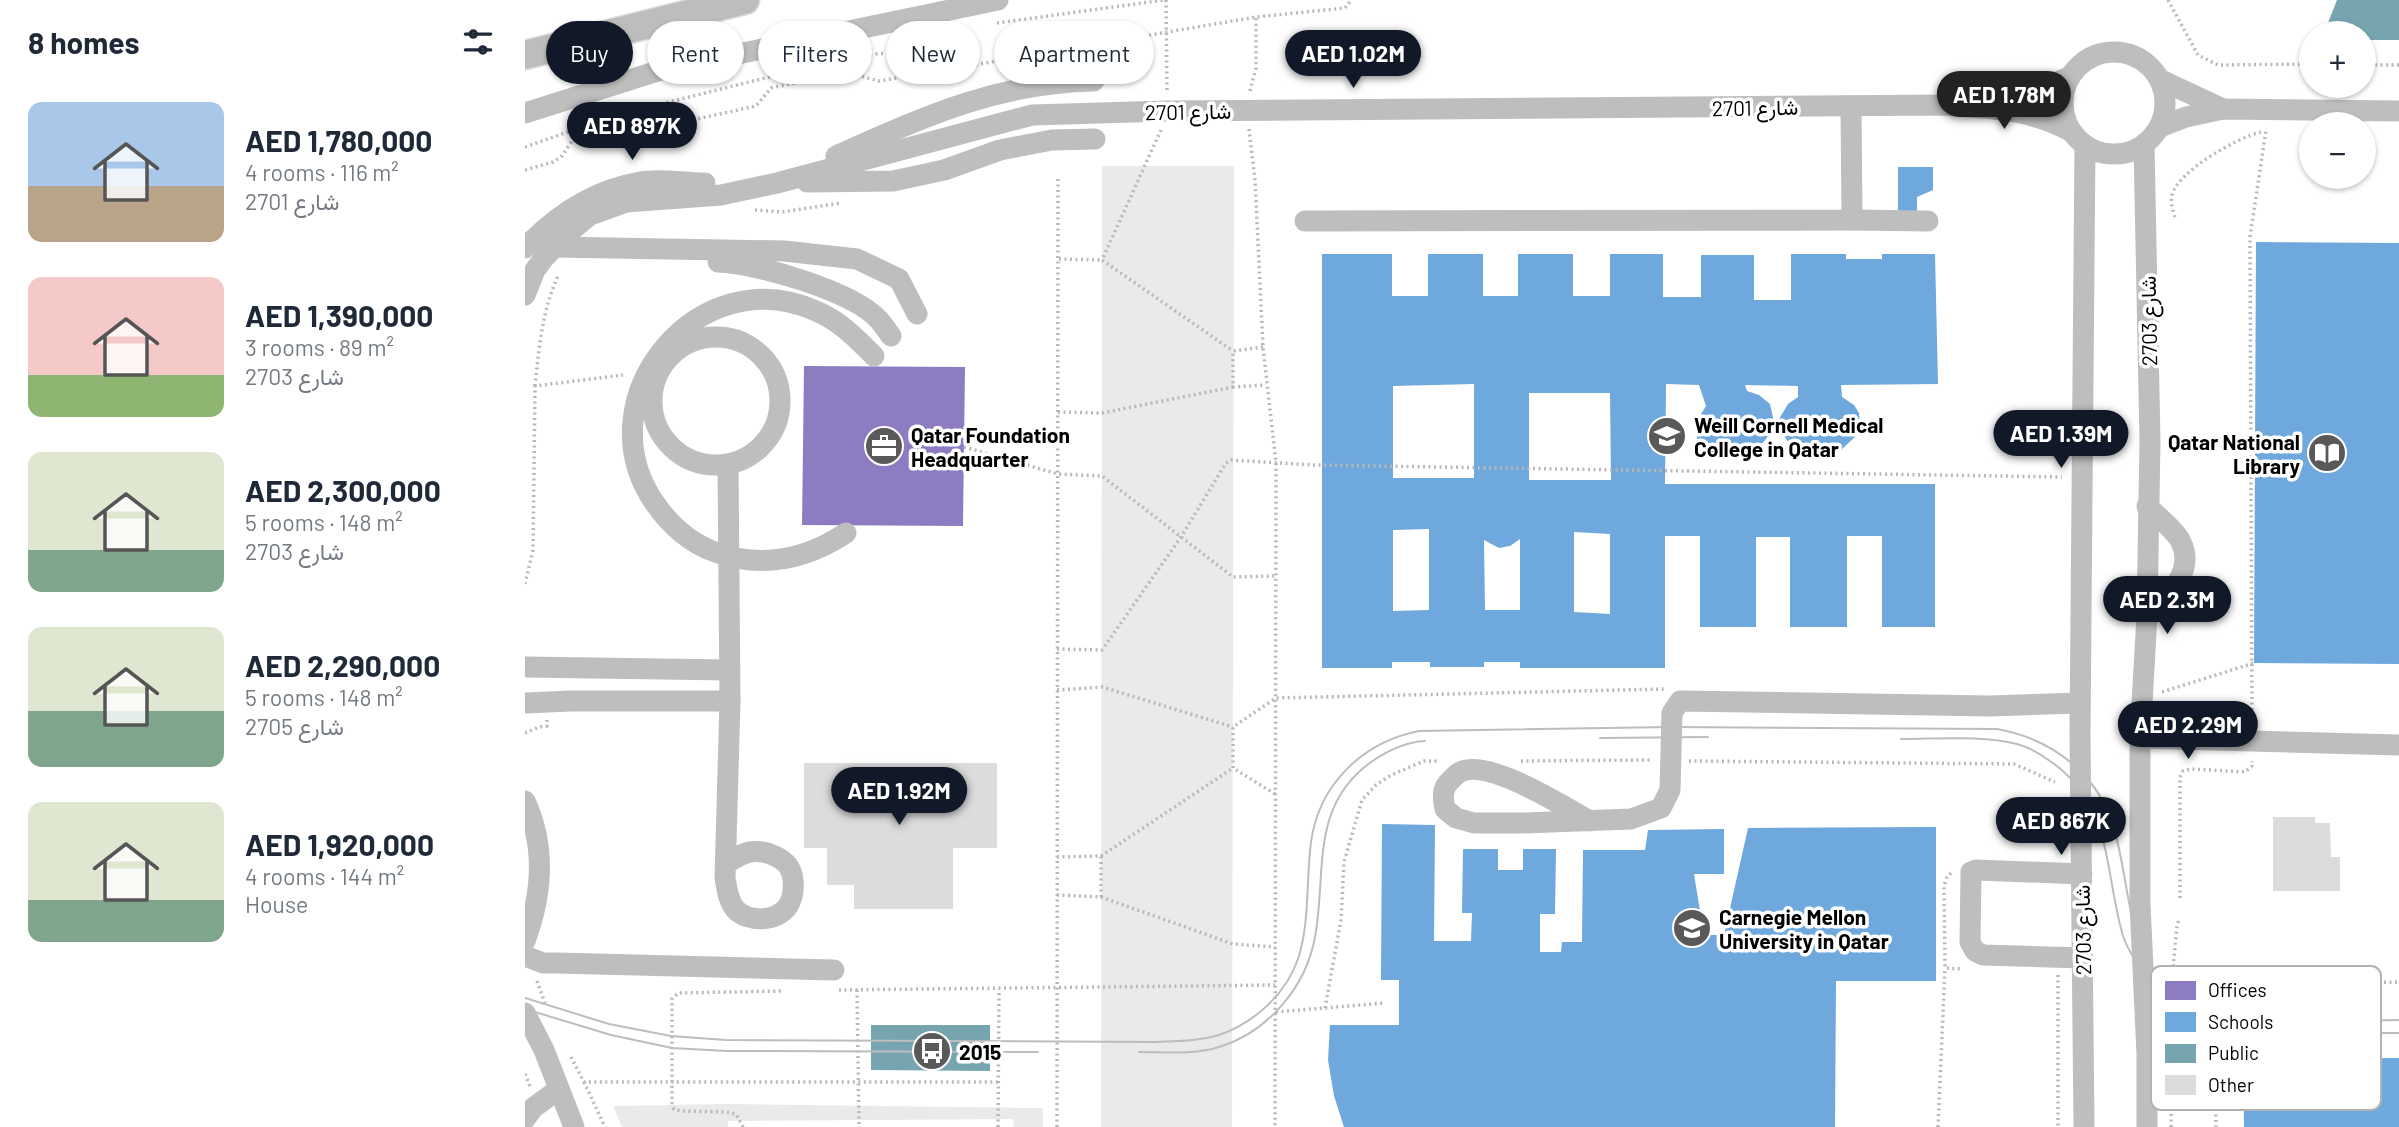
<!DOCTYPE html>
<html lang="en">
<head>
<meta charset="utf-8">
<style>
	body { margin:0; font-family:Barlow,Vazirmatn,sans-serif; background:#f6f6f7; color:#1f2937; height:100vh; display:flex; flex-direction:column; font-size:26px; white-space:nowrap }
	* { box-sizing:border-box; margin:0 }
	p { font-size:23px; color:#747a83 }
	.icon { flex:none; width:38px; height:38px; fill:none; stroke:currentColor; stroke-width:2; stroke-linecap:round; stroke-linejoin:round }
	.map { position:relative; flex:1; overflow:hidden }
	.drawer { display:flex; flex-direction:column; background:#fff; width:525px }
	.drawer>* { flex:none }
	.guide { position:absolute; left:21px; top:21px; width:665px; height:63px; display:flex; gap:14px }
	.tools { position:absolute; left:1774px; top:21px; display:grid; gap:14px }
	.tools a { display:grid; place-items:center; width:77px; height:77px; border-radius:50%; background:#fff; box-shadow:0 2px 5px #0004; font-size:35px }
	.price { position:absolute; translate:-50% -60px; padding:0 16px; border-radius:24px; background:#111827; color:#fff; font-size:23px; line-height:46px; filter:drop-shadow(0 2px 4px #0008) }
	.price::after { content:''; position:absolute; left:50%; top:42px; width:21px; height:16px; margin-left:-10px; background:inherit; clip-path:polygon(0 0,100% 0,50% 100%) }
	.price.selected { background:#222; color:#fff }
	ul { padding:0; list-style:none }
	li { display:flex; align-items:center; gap:21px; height:175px; padding:0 28px }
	li span { display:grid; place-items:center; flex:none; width:196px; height:140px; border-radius:14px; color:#555 }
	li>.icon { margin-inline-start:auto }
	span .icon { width:84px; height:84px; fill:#fffc; stroke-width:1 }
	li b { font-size:30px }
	h2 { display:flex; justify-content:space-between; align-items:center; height:84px; padding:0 28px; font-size:30px }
	.tag { padding:0 24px; border-radius:32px; background:#fff; box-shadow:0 2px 5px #0004; font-size:24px; line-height:63px }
	.tag.selected { background:#111827; color:#fff }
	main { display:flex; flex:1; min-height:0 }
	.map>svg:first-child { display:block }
	.green { fill:#eaeaea }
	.offices { fill:#8e7cc3 }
	.schools { fill:#6fa8dc; fill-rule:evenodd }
	.public { fill:#76a5af }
	.building { fill:#dcdcdc }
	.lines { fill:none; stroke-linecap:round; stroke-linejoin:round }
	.major-casing { stroke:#dbdbdb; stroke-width:31 }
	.path { stroke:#b8b8b8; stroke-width:3.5; stroke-dasharray:2 3.5; stroke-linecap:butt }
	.minor { stroke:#bebebe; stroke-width:21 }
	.major { stroke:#bdbdbd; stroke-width:28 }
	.tram { stroke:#bdbdbd; stroke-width:2 }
	.labels { text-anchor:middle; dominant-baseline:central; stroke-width:7; stroke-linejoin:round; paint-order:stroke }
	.street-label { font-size:21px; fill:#000; stroke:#fff }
	.poi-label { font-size:21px; font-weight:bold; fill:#000; stroke:#fff; text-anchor:start }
	.key { fill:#fff; stroke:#b2b2b2; stroke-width:2 }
	.key-label { font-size:19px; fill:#000 }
</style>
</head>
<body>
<main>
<section class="drawer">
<h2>8 homes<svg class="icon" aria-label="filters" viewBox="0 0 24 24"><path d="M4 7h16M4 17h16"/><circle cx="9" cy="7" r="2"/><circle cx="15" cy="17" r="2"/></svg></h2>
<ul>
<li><span style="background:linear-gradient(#a9c7e8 60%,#b9a48a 0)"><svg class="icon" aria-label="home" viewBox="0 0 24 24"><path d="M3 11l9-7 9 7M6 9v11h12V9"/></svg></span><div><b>AED 1,780,000</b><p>4 rooms · 116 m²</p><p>شارع 2701</p></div></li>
<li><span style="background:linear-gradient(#f6c9c9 70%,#8fb573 0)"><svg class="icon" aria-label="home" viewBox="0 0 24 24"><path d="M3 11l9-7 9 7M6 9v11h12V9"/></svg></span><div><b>AED 1,390,000</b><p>3 rooms · 89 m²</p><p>شارع 2703</p></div></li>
<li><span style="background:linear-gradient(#dfe7d0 70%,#7fa58c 0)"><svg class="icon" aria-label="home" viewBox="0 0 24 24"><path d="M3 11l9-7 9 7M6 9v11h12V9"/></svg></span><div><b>AED 2,300,000</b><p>5 rooms · 148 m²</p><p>شارع 2703</p></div></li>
<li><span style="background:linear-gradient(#dfe7d0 60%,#7fa58c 0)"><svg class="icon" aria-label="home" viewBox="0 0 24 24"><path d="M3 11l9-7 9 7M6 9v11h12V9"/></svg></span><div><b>AED 2,290,000</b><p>5 rooms · 148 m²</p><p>شارع 2705</p></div></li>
<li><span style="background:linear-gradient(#dfe7d0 70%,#7fa58c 0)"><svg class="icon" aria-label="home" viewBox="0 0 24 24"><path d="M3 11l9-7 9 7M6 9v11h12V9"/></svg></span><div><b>AED 1,920,000</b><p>4 rooms · 144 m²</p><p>House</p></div></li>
</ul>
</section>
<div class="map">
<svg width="1874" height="1127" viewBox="0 0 1874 1127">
	<rect width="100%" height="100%" fill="#fff"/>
	<g class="green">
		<path d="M577,166H709L707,1127H576Z"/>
		<path d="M202,1104L518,1108V1127H489L488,1119L203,1121V1127H97L88,1106Z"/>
	</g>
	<path class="offices" d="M279,366L440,367L438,526L277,525Z"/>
	<g class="schools">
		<path d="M1373,167H1408V190L1392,197V214H1373Z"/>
		<path d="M1731,242L1874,243V664L1729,663Z"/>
		<path d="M797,254H867V296H903V254H958V296H993V254H1048V296H1085V254H1138V297H1176V255H1229V300H1266V254H1321V259H1357V254H1410L1413,384L1316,385L1317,397L1329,405L1334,413L1335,427L1332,435L1316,450L1290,456L1267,447L1256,432L1254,419L1263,404L1273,397V386L1220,385L1222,391L1234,395L1245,404L1249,422L1246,433L1235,446L1215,455L1198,456L1185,452L1172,440L1173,419L1181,406L1174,385L1141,384L1140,484H1410V627H1357V536H1322V627H1265V537H1231V627H1175V536H1140V668H995V662H959V667H905V662H867V668H797ZM949,384V478H868V386ZM1004,393H1085L1086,480H1004ZM904,529V610L868,611V530ZM1049,532L1085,534V614L1049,612ZM995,539V610H960L959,540L974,548L985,546Z"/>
		<path d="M857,824L910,825L909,941H946L947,913H937L938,849H973V870H998V849H1031L1030,914H1015V952H1036L1037,942H1057L1058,850H1120L1123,830L1199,829V874H1169L1179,935H1199L1223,828L1411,827V981H1311L1310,1127H819L809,1096L803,1060L805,1025H874V980H856Z"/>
		<path d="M1874,1058V1127H1719L1718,1059Z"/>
	</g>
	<g class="public">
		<path d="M1812,0H1874V40H1839V33H1799Z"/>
		<path d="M346,1025H465V1071L346,1070Z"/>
	</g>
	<g class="building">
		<path d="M279,763H472V848H428V909H329V885H302V848H279Z"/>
		<path d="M1748,817H1790V823H1805L1806,857H1815V891H1748Z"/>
	</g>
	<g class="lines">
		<defs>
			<path id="major" d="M0,55L220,0"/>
		</defs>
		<use href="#major" class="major-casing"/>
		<g class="path">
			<path d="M641,0L642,92"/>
			<path d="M1643,0L1673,55L1693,65L1787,64"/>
			<path d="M472,23L640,0"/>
			<path d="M1839,65H1874"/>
			<path d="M725,91L731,68V17"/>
			<path d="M724,129L730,180L738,347L751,463L750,1127"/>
			<path d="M636,130L577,260L708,351"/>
			<path d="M0,147L88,116L244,77L351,54L387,51L436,30"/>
			<path d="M0,170L28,162L37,156L47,141L58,134L126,117L132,118L140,126L231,106L246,88L321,72L354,81L731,17L820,8L826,0"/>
			<path d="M230,210L257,212L316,203"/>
			<path d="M1650,217C1648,210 1645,202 1647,195C1654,170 1712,138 1736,132"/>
			<path d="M534,259L577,260"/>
			<path d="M738,347L708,351V387L741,385"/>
			<path d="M10,386C14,348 17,311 33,276"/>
			<path d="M533,412L577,413L708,387"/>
			<path d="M439,447L533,474L577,476L708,577L751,576"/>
			<path d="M0,584L8,550L10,386L98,375"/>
			<path d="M532,649L577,650L656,537L701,463L706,460L789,465L1537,477"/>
			<path d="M532,690L577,687L708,727"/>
			<path d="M1637,692L1729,663"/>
			<path d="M1727,721L1725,237L1741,130"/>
			<path d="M0,733L14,727L22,726V720"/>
			<path d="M996,761L1125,760"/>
			<path d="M1164,761L1489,764L1530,782"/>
			<path d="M750,794L708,768V727L751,698L1140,689"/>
			<path d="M532,857L576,856L708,768"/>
			<path d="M1426,873L1422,877L1419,886L1420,968L1438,969"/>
			<path d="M532,895L576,897V856"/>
			<path d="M576,897L708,944L750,947"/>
			<path d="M1655,898V777L1658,771L1666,769L1720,772L1727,766V761"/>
			<path d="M1648,965L1658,979L1671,986L1874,982"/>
			<path d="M1533,975V1127"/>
			<path d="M12,981L20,1003"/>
			<path d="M314,990L750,985"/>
			<path d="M332,990L334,1127"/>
			<path d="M800,1008L816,920L819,862L837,800L851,785L866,775L899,761H915"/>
			<path d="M751,1012L859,1003"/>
			<path d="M1641,1054H1647L1646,989L1652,926L1654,920"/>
			<path d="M1690,1054L1691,1127"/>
			<path d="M46,1057L59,1082H474"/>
			<path d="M0,1074L5,1086"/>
			<path d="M59,1082L80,1127"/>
			<path d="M1646,1099H1691"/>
			<path d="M218,1127L211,1114L200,1112L155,1111L149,1109L147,1105V999L153,993L258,991"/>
			<path d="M473,1127L474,989"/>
			<path d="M532,1127L533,176"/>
			<path d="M1413,1127L1420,968"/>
			<path d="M1646,1127L1647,1054"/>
		</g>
		<g class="minor">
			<circle cx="1589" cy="103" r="51"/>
			<path d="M1636,80L1698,109"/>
			<path d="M1463,101L1501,95L1544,77"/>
			<path d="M0,113L136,70L473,0"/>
			<path d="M1635,127L1661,117L1698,109L1874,111"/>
			<path d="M1619,145L1625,441L1622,616L1615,738V904L1622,1054V1127"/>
			<path d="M311,156C399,117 471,83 569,81"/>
			<path d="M282,182L368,181L419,170L475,150L527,140L570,139"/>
			<path d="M1327,220L1403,221"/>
			<path d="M780,221L1327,220L1326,106"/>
			<path d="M29,247L259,251L332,259L374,279L392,314"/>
			<path d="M0,248C31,215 69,190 115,182C135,178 159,183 180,183"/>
			<path d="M193,262C231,263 327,291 353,319C358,324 362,331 366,336"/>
			<path d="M0,295L10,270L19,258L41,235L65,215L101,202L196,195L252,183L507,115L642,111L1419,105C1468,109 1502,108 1547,132"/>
			<circle cx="191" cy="401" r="64"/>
			<path d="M1622,506C1631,515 1651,531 1656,542C1671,573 1641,596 1622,616"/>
			<path d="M321,533C280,560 237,569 190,552C165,543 144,524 129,502C58,397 175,258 291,311C315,321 331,338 349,356"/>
			<path d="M0,667L204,670"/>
			<path d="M0,703L46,701H205"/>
			<path d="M1615,738L1874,745"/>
			<path d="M0,801C21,846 17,895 0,941"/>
			<path d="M1065,821C1038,806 963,758 935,772C931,774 929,777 926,780C916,788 918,798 920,809L931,818L949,823H997L1106,819L1136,808L1145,790L1147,713L1155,701L1465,706L1555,703"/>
			<path d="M201,864C218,852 230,847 250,856C261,861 267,868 268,880C269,890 268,898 263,906C252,922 223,923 210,909C203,900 202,889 200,878L205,701L203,464"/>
			<path d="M1557,874L1451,870L1446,872L1445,942L1450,951L1458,955L1558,958"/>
			<path d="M0,956L18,963H32L309,970"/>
			<path d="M0,1013L19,1050L49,1127"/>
			<path d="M0,1119L8,1108L34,1089"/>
			<path d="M1559,1127L1555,734L1560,145"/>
		</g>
		<use href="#major" class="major"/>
		<g class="tram">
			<path d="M1075,738L1183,737"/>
			<path d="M1376,739C1412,739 1458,735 1492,744C1504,747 1515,754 1525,761C1588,804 1579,871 1598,936C1603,951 1612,964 1622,977C1635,995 1652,1012 1674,1020C1708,1034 1748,1032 1784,1032C1814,1032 1844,1033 1874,1033"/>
			<path d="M0,998L84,1024L146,1036L201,1040L631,1042C652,1041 674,1041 694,1035C729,1023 761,994 773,959C785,922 781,880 786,842C794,784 838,742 894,731L1146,727L1472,729C1528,739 1575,775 1590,832C1608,897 1600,973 1673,1006C1681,1009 1690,1015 1698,1016C1710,1018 1723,1017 1735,1018C1781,1021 1828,1021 1874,1020"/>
			<path d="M0,1009L86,1035L147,1048L202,1051L513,1052"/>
			<path d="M614,1052C640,1052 669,1055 694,1047C743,1032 781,987 790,937C802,872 784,807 846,762C862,751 880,742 900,741"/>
		</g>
	</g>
	<defs>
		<symbol id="university-disc" viewBox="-11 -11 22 22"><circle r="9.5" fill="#595959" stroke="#fff"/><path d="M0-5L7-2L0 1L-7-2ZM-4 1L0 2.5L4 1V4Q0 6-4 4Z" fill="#fff"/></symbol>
		<symbol id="office-disc" viewBox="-11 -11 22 22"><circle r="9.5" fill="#595959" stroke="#fff"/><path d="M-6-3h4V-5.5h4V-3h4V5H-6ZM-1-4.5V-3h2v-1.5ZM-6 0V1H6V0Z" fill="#fff"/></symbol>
		<symbol id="library-disc" viewBox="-11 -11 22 22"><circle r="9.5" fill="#595959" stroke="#fff"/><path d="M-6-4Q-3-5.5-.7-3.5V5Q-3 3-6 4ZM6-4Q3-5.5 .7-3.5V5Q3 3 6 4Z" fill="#fff"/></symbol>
		<symbol id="bus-disc" viewBox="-11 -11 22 22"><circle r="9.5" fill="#595959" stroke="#fff"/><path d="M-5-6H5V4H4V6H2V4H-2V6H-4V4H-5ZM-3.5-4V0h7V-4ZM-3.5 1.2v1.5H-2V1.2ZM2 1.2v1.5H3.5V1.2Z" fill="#fff"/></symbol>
	</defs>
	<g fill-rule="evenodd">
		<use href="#university-disc" x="1120" y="414" width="44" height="44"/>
		<use href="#office-disc" x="337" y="424" width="44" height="44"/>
		<use href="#library-disc" x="1780" y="431" width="44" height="44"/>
		<use href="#university-disc" x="1145" y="906" width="44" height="44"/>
		<use href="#bus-disc" x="385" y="1029" width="44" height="44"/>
	</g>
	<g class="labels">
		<g class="street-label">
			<text transform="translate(1230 107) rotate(-1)">شارع 2701</text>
			<text transform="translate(663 111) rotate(-1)">شارع 2701</text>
			<text transform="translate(1623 321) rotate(-91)">شارع 2703</text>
			<text transform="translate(1557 930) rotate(-91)">شارع 2703</text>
		</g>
		<g class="poi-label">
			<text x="1169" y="424">Weill Cornell Medical<tspan x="1169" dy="24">College in Qatar</tspan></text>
			<text x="386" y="434">Qatar Foundation<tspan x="386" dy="24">Headquarter</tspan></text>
			<text x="1775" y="441" text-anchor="end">Qatar National<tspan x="1775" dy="24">Library</tspan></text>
			<text x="1194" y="916">Carnegie Mellon<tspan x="1194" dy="24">University in Qatar</tspan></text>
			<text x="434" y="1051">2015</text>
		</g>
	</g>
	<rect x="1626" y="966" width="230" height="144" rx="10" class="key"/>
	<rect x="1640" y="981" width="31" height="19" fill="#8e7cc3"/>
	<rect x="1640" y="1012" width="31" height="20" fill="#6fa8dc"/>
	<rect x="1640" y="1044" width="31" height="19" fill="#76a5af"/>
	<rect x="1640" y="1075" width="31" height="20" fill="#dcdcdc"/>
	<g class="key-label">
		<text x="1683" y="997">Offices</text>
		<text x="1683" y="1029">Schools</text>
		<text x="1683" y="1060">Public</text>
		<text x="1683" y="1092">Other</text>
	</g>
</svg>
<div class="tools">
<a>+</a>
<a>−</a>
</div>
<b class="price" style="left:828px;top:90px">AED 1.02M</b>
<b class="price selected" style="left:1479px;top:131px">AED 1.78M</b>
<b class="price" style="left:107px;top:162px">AED 897K</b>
<b class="price" style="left:1536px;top:470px">AED 1.39M</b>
<b class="price" style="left:1642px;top:636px">AED 2.3M</b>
<b class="price" style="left:1663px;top:761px">AED 2.29M</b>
<b class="price" style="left:374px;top:827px">AED 1.92M</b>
<b class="price" style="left:1536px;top:857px">AED 867K</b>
<div class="guide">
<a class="tag selected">Buy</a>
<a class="tag">Rent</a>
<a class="tag">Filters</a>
<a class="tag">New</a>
<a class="tag">Apartment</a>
</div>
</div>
</main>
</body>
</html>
